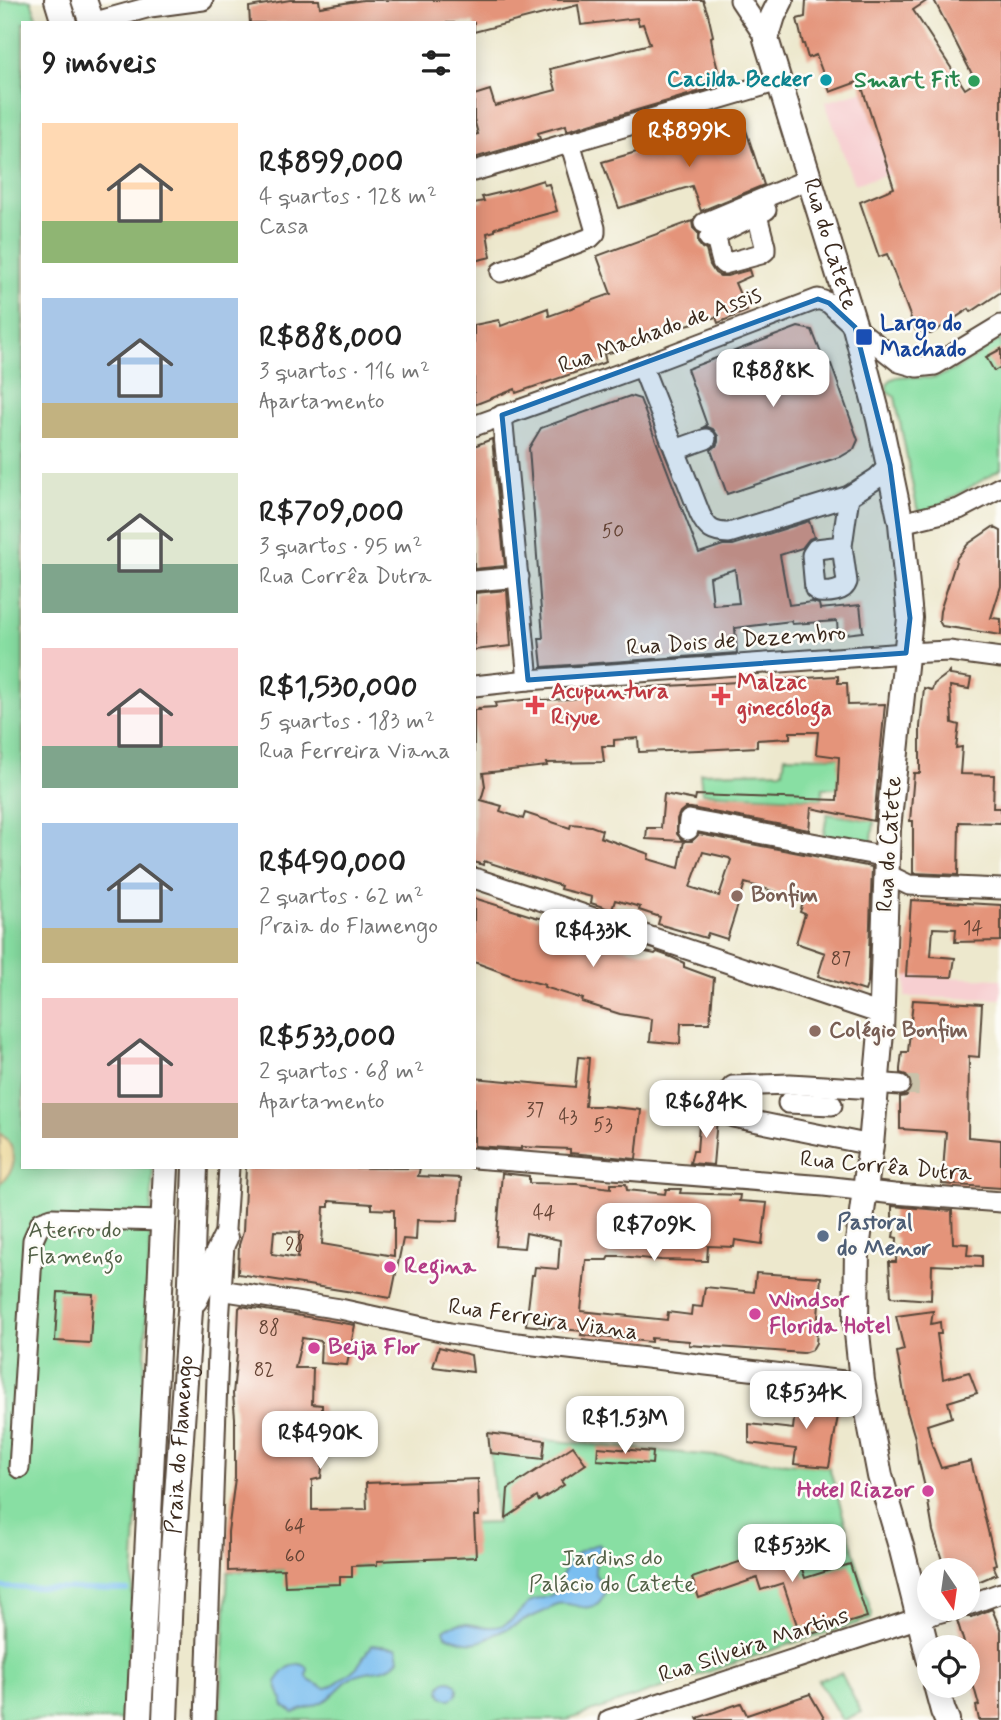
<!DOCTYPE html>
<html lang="pt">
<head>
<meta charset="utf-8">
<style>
	body { margin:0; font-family:Mynerve,sans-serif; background:#f6f6f6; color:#222; height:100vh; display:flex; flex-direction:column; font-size:26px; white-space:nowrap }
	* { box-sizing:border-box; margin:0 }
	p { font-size:23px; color:#767676 }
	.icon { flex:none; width:38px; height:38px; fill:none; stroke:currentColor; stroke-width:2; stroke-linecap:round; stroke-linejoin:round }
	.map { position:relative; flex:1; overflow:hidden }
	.side { position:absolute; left:21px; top:21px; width:455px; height:1148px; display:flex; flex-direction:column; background:#fff; border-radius:0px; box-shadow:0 4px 18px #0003 }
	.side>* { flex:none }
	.needle { width:46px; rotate:167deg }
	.controls { position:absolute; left:917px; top:1558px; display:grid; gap:14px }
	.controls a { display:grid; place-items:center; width:63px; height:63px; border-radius:50%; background:#fff; box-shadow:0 4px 18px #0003; font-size:35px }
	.price { position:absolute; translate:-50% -60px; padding:0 16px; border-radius:14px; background:#fff; color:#222; font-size:23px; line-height:46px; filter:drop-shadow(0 2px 4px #0008) }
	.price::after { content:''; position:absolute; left:50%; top:42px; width:21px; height:16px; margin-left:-10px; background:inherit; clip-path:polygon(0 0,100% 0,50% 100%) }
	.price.active { background:#b45309; color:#fff }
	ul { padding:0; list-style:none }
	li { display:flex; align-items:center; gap:21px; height:175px; padding:0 21px }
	li span { display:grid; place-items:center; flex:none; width:196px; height:140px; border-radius:0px; color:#555 }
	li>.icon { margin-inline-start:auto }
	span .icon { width:84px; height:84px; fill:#fffc; stroke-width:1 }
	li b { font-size:30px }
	h2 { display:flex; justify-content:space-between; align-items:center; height:84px; padding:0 21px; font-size:30px }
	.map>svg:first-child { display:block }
	.built { fill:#f7cfd1 }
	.green { fill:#88dfa3; stroke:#628460; stroke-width:2 }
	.sand { fill:#eeda9e; stroke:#94825e; stroke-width:2 }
	.water { fill:#79bef0; stroke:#5a7487; stroke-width:2 }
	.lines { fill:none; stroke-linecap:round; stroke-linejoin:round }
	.stream { stroke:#79bef0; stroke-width:4.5 }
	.building { fill:#e4947a; fill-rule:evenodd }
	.minor-tunnel { stroke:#c9c2aa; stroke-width:19; stroke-dasharray:19 10; stroke-linecap:butt }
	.minor-casing { stroke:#564638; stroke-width:23 }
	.major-casing { stroke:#564638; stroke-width:28 }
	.minor { stroke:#fff; stroke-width:19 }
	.major { stroke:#fff; stroke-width:24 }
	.marked { fill:#1f6fb2; fill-opacity:0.2; stroke:#1f6fb2; stroke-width:5; stroke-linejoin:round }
	.culture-dot { fill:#0f9aa8; stroke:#fdfcf7; stroke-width:2.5 }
	.leisure-dot { fill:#2e9e5b; stroke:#fdfcf7; stroke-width:2.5 }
	.transit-dot { fill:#1a4fb4; stroke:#fdfcf7; stroke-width:2.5 }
	.health-dot { fill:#e0444e; stroke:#fdfcf7; stroke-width:2.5 }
	.education-dot { fill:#8d6e63; stroke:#fdfcf7; stroke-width:2.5 }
	.service-dot { fill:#5c6f8a; stroke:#fdfcf7; stroke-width:2.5 }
	.hotel-dot { fill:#d1479c; stroke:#fdfcf7; stroke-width:2.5 }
	.labels { text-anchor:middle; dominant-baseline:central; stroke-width:5; stroke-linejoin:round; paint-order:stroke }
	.number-label { font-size:19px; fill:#654435 }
	.culture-label { font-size:23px; font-weight:bold; fill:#0d838f; stroke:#fdfcf7; text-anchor:end }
	.leisure-label { font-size:23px; font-weight:bold; fill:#27864d; stroke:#fdfcf7; text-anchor:end }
	.street-label { font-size:23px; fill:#3b2a1e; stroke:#fdfcf7 }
	.transit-label { font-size:23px; font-weight:bold; fill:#164399; stroke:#fdfcf7; text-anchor:start }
	.health-label { font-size:23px; font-weight:bold; fill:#be3a42; stroke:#fdfcf7; text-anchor:start }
	.education-label { font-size:23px; font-weight:bold; fill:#785e54; stroke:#fdfcf7; text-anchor:start }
	.service-label { font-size:23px; font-weight:bold; fill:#4e5e75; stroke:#fdfcf7; text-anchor:start }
	.park-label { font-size:23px; fill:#526046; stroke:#fdfcf7 }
	.hotel-label { font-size:23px; font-weight:bold; fill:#b23c85; stroke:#fdfcf7; text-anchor:start }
</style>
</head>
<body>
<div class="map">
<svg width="1001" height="1720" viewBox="0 0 1001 1720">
	<rect width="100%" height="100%" fill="#fdfcf7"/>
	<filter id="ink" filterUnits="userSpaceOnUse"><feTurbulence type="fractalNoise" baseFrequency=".0143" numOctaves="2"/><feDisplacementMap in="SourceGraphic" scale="14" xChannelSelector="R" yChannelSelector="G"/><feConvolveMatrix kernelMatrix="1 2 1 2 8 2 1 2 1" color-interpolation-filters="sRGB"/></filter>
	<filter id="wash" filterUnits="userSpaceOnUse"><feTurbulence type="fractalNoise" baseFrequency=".00686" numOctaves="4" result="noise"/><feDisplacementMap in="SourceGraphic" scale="28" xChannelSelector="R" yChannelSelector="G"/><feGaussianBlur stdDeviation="1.57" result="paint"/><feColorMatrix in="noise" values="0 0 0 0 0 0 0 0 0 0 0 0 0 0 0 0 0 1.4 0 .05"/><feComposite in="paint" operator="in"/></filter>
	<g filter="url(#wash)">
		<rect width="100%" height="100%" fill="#ede8cd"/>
		<g class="built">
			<path d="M863,91L889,174L854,184L825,102Z"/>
			<path d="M906,976L1001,979V999L905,997Z"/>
		</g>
		<g class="green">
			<path d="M0,0H31L38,23H23V1167H153L143,1404L125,1720H0Z"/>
			<path d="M1001,339V469L928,512H921L917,508L895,397L888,393C886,387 886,383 892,379C905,372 921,381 935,377C959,371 981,352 1001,339Z"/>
			<path d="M785,756L840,757L838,788H823L822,799L702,793L700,773L783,771Z"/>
			<path d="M827,814L874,821L871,848L823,839Z"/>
			<path d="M488,1433L545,1440L829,1467L872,1614L871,1619L790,1644L567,1720H220L228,1572L377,1565L375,1527L497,1523Z"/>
			<path d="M841,1673L861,1712L844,1720H842L818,1680Z"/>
		</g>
		<path class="sand" d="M0,1133C18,1148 19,1168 0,1183Z"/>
		<g class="water">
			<path d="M599,1544L601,1547L595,1568V1574C602,1584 611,1589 599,1602C586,1615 571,1600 557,1604C552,1606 548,1610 543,1612C526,1619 510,1628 493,1635C488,1638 483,1641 478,1642C466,1644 457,1640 446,1635L444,1630C461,1618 472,1627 491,1627C509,1628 518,1612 530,1602C536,1598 544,1599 551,1595C557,1592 557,1588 559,1582C568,1560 575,1549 599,1544Z"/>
			<path d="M372,1645L397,1648L399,1659C384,1676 371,1667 354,1676C345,1681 337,1691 329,1698C322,1704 303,1709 294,1713L284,1706L276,1682C283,1671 295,1657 308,1668L307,1676L310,1681C315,1683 320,1687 326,1688C331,1688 356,1669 359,1664C364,1658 366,1651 372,1645Z"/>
			<circle cx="449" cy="1690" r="9"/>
		</g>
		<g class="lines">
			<path class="stream" d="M0,1587L127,1590"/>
		</g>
		<g id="blocks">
			<g class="building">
				<path d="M290,0H319L320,7L363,0H703L708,14L713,36L711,37L713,51L722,85L569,130H567L566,125L538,133L540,139L474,158V135L478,134L474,119V95L490,90L495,106L556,90L550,69L650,44L643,24L639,25L637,18L581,25L578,5L474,32V23H250L249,7Z"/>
				<path d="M806,0H928L913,10L965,89L976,82L934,0H1001V292L971,312L969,309L931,334L918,333L915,329L887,254L879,257L860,202L894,188L860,81L830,92L816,55L808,58L804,44H803L797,19L805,17Z"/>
				<path d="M743,121L764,185L701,211L692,186L619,208L602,162Z"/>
				<path d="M543,180L544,185L549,184L557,211L495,228V231L487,233L491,257L474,261V203L484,201L482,197L515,189Z"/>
				<path d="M692,221L693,228L698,233V243L702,248L706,250L710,265L715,273L720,276H727L749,270L751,276L735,283L747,311L718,323L716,317L675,328L630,348L604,354L606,362L516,393L515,389L474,405V325L499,320L501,326L548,308L549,316L611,294L597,256Z"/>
				<path d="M798,327L812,330L826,366L831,364L858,440L854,449L842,456L727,494L711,450L716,446L718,442V436L713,429L708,427L702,428L707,425L687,369Z"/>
				<path d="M1001,349V367L994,371L986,357Z"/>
				<path d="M630,396L640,399L699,553L723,545H733L809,521L814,537L809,539L802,548L780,555L789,605L812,602L819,604L820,609L860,605L863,632L838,635L837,621L792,624L791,621L735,628L737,653L542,667L539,638H543L529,448L541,428ZM735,569L739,603L713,605L710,577Z"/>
				<path d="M492,439L505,566L474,569V446Z"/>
				<path d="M993,527L1001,531V586L991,618L1001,619V635L942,626L939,621L940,611L957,558L968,544Z"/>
				<path d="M507,590L511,646L474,650L475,593Z"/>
				<path d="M950,672V675L971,678L969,689L950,686L952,723L959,725L956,748L962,747L960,774L994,775L993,808H1001V823L959,822L958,875L913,873V821H910L914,773H920V727L924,688L932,690L934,684Z"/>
				<path d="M838,676V683H847L848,705L885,704L874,821L811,808L809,830L691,808H685L680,812L677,819V834L683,841L646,839L647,828H661L664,794L695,800L696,795L837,800L839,757L816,754L818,732H790V738L757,740V747L699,750L639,752L638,738L614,740V746H602L604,762L546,763L547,766L483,773L485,786L481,800L502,806L500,811L523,819L525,813L570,828L571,824L591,826L602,830L600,837L649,854L648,859L679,868L684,841H692L699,834L872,867L868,982L865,991L818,976L825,953L796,943L805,914L800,912L804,900L745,883L727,939L708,933L706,938L658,924L660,917L639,910L640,907L615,900L612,910L591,903L592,897L560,889L561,886L506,868L484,861L483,865L474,862V710H480L479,708L496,707L495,703L541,698V700L571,699L605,693L634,695V688ZM703,852L729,858L731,860L719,896L690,887Z"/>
				<path d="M474,898L535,917L564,923L565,921L583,927L581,933L626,948L655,954L657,952L671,957L684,963V967L714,978L710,1023H681L680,1044L650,1041L652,1019L620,1014L582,1002L583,999L544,987L545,985L515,977L474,962Z"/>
				<path d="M911,900L1001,905V941L955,942L956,929L933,928L931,956L955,958L952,977L906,976Z"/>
				<path d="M913,1000L982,1004L979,1057L969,1056L968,1137L1001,1140V1188L942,1184L946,1132L900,1129V1097L906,1096L910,1092L912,1087L911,1079L906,1075L900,1073V1069L902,1052H908Z"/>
				<path d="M578,1057L589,1058L585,1106H603L641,1110L636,1159L570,1153V1149L521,1147V1149L474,1146V1078L575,1087Z"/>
				<path d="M700,1113H714L717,1119L713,1165L690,1163L693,1151H697Z"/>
				<path d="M246,1167L420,1168L418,1176L461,1178L458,1221L417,1220L416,1240L403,1239L391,1298L238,1274L239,1245L243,1232ZM329,1201L372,1204V1209L394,1210V1256L322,1244L324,1207H329ZM274,1231L300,1232L298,1258L272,1254Z"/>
				<path d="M502,1173L529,1176V1183L576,1184L611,1188V1184H626L627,1190L665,1194L666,1189H681L680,1193L740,1195L739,1201L767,1203L762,1244L735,1240L734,1247L708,1246L707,1261L661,1260L620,1256H609L607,1260H586L581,1311L667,1320L668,1312L691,1315L692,1306L702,1307L705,1287L754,1292L756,1273L821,1277L816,1343L812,1350L803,1353L689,1345V1341L651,1338V1342L581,1335L582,1331L526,1325L532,1275H534L535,1267L558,1269L560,1240L526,1233L524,1248L496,1246Z"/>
				<path d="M892,1206L952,1211L953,1243L968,1244L967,1255L982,1256V1267L932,1265L931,1300L891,1297L889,1262H896L897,1238L893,1237L895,1225H892Z"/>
				<path d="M58,1292L93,1294L90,1343L55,1341Z"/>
				<path d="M241,1306L355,1325L347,1365L320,1363L321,1341L302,1338L295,1368H313L312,1404L322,1405V1424L326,1425L321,1478L312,1480V1510L367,1509L366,1483L478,1479L479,1516H474L476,1557L377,1561V1565L352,1566V1577H340V1584L285,1586L284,1569L228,1571V1532L235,1478V1418L233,1394L237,1354L239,1308Z"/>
				<path d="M933,1311L931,1324L940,1322L941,1334H937L943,1379L969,1372L977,1393L948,1402L952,1417L927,1425L932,1445L941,1468L971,1461L996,1564L993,1565L997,1574L968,1586V1570H945L933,1531L927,1496L919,1462L918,1463L915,1438L907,1411L897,1352L904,1350L896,1316Z"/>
				<path d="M439,1347L471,1355L473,1372L433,1367Z"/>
				<path d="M810,1389L842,1393L829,1467L794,1464L796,1449L749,1443V1424L793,1429L795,1411L806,1413Z"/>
				<path d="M488,1433L545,1440L543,1459L490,1453Z"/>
				<path d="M573,1446L586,1464L561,1481L564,1485L539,1501L537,1497L506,1518L508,1489Z"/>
				<path d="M598,1447L653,1452L652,1464L597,1460Z"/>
				<path d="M789,1530L805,1578L850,1564L867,1617L808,1635L805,1626L798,1628L783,1583L761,1590L757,1578L699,1598L692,1578L751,1558L746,1544Z"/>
				<path d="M992,1609L1001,1631V1720H979L976,1706L979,1705L968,1666V1646H965L957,1620L965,1617H972Z"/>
				<path d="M810,1694L825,1720H698L697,1718L741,1703L747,1715Z"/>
			</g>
		</g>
	</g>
	<g filter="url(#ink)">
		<use href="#blocks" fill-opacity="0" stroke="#564638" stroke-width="2"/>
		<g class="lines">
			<path class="minor-tunnel" d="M900,1085L928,1086"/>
			<defs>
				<g id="minor">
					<path d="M740,0L766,39"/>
					<path d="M92,23L150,7L203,0"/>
					<path d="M474,171L779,81"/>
					<path d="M704,223L809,179"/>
					<path d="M715,235L722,262L724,264L761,254L765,251V246L757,215"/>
					<path d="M709,238L766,210"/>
					<path d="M501,272L590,238L595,233V228L570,142"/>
					<path d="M642,366L700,514C707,529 713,533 729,533L849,496L877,478L890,465"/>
					<path d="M502,415L528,680"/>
					<path d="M474,426L642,366L818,299L829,303L855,327L899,362L917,367L935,365L1001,325"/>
					<path d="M675,450L706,439"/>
					<path d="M901,523L959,509L1001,487"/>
					<path d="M842,546L816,549L812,555L815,589L819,592C828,593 844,592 847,582L842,546L849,496"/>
					<path d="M474,581L519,577"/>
					<path d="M474,686L528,680L906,653L949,651L1001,658"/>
					<path d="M688,830L689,820L887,857"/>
					<path d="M886,874L909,885L1001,889"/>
					<path d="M474,878L881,1014"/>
					<path d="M875,1083L900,1085"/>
					<path d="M788,1103L832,1105"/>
					<path d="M871,1145L733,1117L729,1115L728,1112L729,1091L733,1086L790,1084L875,1089"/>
					<path d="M474,1158L824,1186L894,1194L1001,1202"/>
					<path d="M220,1290L340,1309L450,1333L517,1343L844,1381H862"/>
					<path d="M19,1468L33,1240L41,1222L52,1218L162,1221"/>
					<path d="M968,1605L1001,1593"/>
					<path d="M205,1720L219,1323L229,1167"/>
					<path d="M609,1720L919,1618L956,1608"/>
				</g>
				<g id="major">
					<path d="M57,0L64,23"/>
					<path d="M84,0L92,23"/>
					<path id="s1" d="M781,0L773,16L766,39L855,327L879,419L901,523L910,618L888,829L881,1032L871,1145L857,1249L856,1323L862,1381L880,1476L902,1550L929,1658"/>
					<path d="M195,1300L225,1238"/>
					<path d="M936,1685L943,1711L947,1720"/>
					<path d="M139,1720L166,1167"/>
					<path id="s2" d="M165,1720L170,1594L190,1310L195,1167"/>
				</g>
			</defs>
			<use href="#minor" class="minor-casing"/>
			<use href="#major" class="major-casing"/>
			<use href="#minor" class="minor"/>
			<use href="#major" class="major"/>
		</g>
	</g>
	<path class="marked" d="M818,299L829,303L855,327L890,465L910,618L906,653L528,680L502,415Z"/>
	<circle class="culture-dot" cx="826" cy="80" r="7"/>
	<circle class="leisure-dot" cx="974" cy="81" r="7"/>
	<rect class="transit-dot" x="855" y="328" width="18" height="18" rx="3.5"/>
	<g class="health-dot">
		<path d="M717.5 685.5h7v7h7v7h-7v7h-7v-7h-7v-7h7z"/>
		<path d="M531.5 694.5h7v7h7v7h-7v7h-7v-7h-7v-7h7z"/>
	</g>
	<g class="education-dot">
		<circle cx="737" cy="896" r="7"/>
		<circle cx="815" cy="1031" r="7"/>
	</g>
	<circle class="service-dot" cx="823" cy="1236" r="7"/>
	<g class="hotel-dot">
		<circle cx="390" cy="1267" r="7"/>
		<circle cx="755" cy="1314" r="7"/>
		<circle cx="314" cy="1348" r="7"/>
		<circle cx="928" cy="1491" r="7"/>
	</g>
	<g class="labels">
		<g class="number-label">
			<text x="613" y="531">50</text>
			<text x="973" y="928">14</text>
			<text x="841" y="959">87</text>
			<text x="535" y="1110">37</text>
			<text x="568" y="1117">43</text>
			<text x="603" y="1125">53</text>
			<text x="544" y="1213">44</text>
			<text x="295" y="1244">98</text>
			<text x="269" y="1328">88</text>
			<text x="264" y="1370">82</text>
			<text x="295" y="1526">64</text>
			<text x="295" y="1556">60</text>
		</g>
		<g class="culture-label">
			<text x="812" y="80">Cacilda Becker</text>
		</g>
		<g class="leisure-label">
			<text x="960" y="81">Smart Fit</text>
		</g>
		<g class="street-label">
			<text stroke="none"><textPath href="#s1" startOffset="257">Rua do Catete</textPath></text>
			<text transform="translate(660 331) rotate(-20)">Rua Machado de Assis</text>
			<text transform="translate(736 641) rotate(-4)">Rua Dois de Dezembro</text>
			<text transform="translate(890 844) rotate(-86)">Rua do Catete</text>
			<text transform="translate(886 1167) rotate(5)">Rua Corrêa Dutra</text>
			<text transform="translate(543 1320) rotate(8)">Rua Ferreira Viana</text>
			<text stroke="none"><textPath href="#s2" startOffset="276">Praia do Flamengo</textPath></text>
			<text transform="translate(754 1646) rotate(-18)">Rua Silveira Martins</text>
		</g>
		<g class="transit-label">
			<text x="880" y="324">Largo do<tspan x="880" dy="26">Machado</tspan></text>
		</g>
		<g class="health-label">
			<text x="737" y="683">Malzac<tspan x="737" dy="26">ginecóloga</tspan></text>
			<text x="551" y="692">Acupuntura<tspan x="551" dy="26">Riyue</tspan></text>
		</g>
		<g class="education-label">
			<text x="751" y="896">Bonfim</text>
			<text x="829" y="1031">Colégio Bonfim</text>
		</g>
		<g class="service-label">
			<text x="837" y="1223">Pastoral<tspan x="837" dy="26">do Menor</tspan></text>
		</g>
		<g class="park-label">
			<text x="75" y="1231">Aterro do<tspan x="75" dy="26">Flamengo</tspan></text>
			<text x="612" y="1559">Jardins do<tspan x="612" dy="26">Palácio do Catete</tspan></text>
		</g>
		<g class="hotel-label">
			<text x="404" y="1267">Regina</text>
			<text x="769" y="1301">Windsor<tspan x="769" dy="26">Florida Hotel</tspan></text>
			<text x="328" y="1348">Beija Flor</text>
			<text x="914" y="1491" text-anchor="end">Hotel Riazor</text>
		</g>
	</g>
</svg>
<div class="controls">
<a><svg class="needle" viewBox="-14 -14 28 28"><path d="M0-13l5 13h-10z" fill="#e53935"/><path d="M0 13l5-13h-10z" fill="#767676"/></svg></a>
<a><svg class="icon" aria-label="locate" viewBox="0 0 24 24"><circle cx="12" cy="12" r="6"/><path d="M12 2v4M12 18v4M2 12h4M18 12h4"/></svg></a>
</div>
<b class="price active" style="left:689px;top:169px">R$899K</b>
<b class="price" style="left:773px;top:409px">R$888K</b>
<b class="price" style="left:593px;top:969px">R$433K</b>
<b class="price" style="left:706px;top:1140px">R$684K</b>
<b class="price" style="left:654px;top:1263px">R$709K</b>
<b class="price" style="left:806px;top:1431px">R$534K</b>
<b class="price" style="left:625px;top:1456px">R$1.53M</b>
<b class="price" style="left:320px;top:1471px">R$490K</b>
<b class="price" style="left:792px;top:1584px">R$533K</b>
<section class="side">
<h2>9 imóveis<svg class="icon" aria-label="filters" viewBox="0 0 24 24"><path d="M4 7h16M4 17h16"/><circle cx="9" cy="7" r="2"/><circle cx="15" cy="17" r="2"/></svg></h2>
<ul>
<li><span style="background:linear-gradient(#ffd9b3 70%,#8fb573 0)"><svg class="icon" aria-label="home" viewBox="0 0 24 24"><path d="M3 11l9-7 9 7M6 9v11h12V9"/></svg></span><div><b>R$899,000</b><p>4 quartos · 128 m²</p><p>Casa</p></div></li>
<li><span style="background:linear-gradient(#a9c7e8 75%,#c2b280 0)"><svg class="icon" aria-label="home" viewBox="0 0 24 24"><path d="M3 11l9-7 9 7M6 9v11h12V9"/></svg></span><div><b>R$888,000</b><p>3 quartos · 116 m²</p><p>Apartamento</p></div></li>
<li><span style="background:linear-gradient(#dfe7d0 65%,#7fa58c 0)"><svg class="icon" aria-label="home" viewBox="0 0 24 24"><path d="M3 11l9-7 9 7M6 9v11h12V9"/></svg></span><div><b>R$709,000</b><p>3 quartos · 95 m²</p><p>Rua Corrêa Dutra</p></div></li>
<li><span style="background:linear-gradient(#f6c9c9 70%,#7fa58c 0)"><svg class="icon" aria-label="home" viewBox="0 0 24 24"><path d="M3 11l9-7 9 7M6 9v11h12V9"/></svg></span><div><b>R$1,530,000</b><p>5 quartos · 183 m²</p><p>Rua Ferreira Viana</p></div></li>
<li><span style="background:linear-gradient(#a9c7e8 75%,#c2b280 0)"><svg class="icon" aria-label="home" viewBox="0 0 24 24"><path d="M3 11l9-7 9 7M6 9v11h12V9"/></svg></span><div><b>R$490,000</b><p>2 quartos · 62 m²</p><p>Praia do Flamengo</p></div></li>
<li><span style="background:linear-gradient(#f6c9c9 75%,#b9a48a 0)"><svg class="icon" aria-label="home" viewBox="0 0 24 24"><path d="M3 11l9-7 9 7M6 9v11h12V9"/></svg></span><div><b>R$533,000</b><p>2 quartos · 68 m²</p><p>Apartamento</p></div></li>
</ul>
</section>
</div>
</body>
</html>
